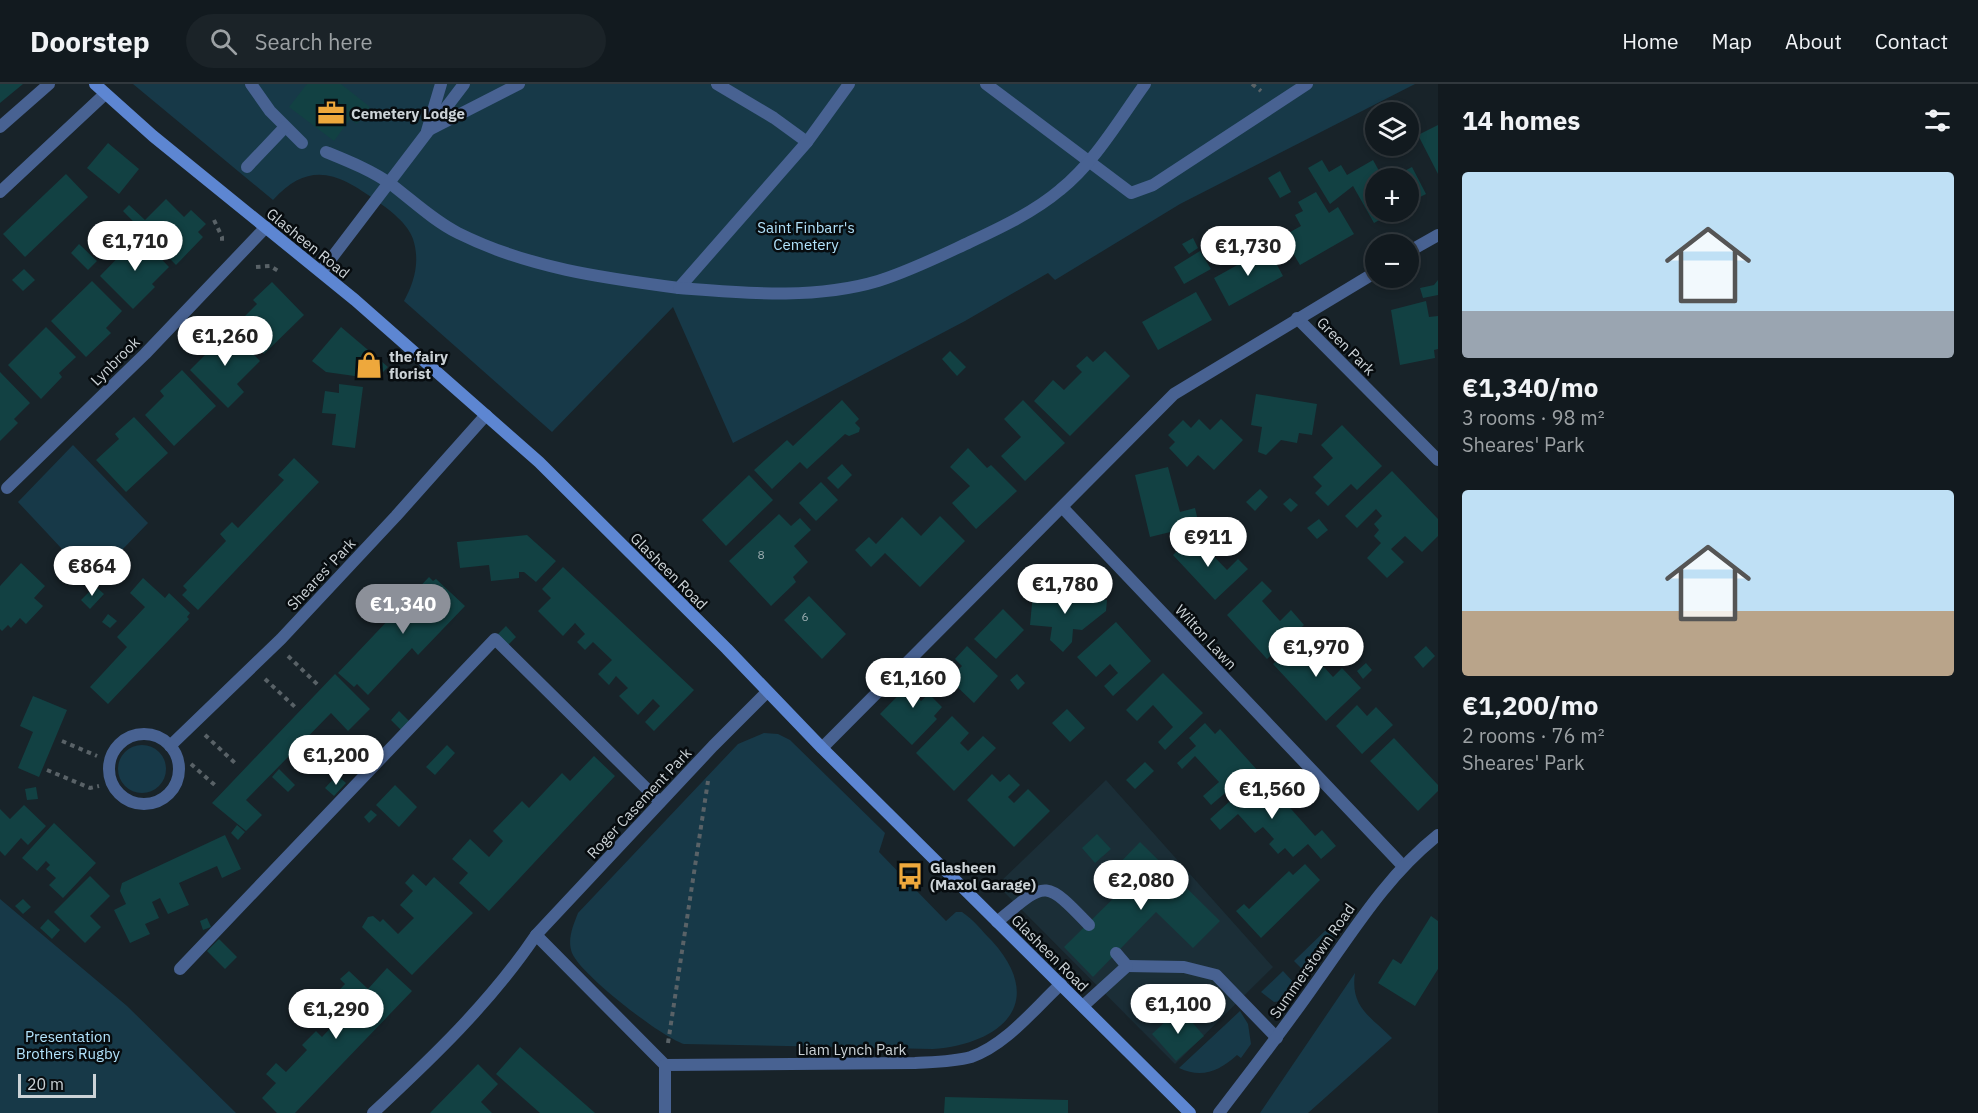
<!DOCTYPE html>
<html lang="en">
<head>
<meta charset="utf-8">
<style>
	body { margin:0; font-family:"IBM Plex Sans",sans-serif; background:#1b2328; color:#f1f3f6; height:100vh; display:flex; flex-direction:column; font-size:22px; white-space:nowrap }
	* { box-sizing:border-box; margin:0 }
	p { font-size:20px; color:#9ca1a4 }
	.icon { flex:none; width:33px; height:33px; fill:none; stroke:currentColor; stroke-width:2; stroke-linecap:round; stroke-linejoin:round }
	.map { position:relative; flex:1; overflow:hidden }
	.side { display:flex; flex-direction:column; background:#121a1f; width:540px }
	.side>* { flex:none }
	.buttons { position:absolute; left:1365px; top:18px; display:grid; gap:12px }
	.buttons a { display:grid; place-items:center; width:54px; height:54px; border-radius:50%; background:#121a1f; box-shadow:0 3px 9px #0003,0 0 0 2px #31383d; font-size:30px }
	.scale { position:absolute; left:18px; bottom:15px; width:78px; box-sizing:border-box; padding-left:6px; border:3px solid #ccd3d7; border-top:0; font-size:16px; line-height:21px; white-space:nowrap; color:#ccd3d7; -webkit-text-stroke:4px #070c0f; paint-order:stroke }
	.price { position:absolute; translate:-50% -51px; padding:0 14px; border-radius:21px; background:#fff; color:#222; font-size:20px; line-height:39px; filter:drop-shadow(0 2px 3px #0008) }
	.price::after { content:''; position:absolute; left:50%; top:36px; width:18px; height:14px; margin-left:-9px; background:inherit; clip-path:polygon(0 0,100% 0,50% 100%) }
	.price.selected { background:#8c9099; color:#fff }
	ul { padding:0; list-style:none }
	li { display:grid; align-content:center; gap:12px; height:318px; padding:0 24px }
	li span { display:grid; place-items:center; height:186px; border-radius:6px; color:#555 }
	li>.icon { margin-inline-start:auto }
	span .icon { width:108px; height:108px; fill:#fffc; stroke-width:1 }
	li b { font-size:26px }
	h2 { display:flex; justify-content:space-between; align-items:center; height:72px; padding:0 24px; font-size:26px }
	header { display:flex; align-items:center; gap:36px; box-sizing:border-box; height:84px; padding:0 30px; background:#121a1f; border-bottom:2px solid #31383d }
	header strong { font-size:28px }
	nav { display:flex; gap:33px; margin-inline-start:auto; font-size:21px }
	.search { width:420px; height:54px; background:#1b2328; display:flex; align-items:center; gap:15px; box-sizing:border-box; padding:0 21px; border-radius:33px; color:#9ca1a4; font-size:22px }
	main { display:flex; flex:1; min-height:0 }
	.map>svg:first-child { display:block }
	.built { fill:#1b2e37 }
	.green { fill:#173948 }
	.building { fill:#124143 }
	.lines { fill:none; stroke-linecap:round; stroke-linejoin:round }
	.path { stroke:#596267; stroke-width:4; stroke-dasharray:4.5 4.5; stroke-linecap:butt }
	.service { stroke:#486292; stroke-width:12 }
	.minor { stroke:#486292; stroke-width:12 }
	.secondary { stroke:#5d86d2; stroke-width:12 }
	.labels { text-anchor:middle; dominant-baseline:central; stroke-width:5; stroke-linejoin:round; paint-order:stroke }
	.number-label { font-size:12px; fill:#9eaeb2 }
	.poi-label { font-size:15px; font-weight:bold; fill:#ccd3d7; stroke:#070c0f; text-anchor:start }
	.park-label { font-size:15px; fill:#b2e3fc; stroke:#070c0f }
	.street-label { font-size:15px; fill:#ccd3d7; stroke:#070c0f }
</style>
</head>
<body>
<header>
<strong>Doorstep</strong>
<div class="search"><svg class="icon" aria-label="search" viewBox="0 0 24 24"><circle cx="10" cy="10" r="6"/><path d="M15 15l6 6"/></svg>Search here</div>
<nav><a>Home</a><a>Map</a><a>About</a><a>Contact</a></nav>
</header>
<main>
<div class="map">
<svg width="1438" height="1029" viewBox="0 0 1438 1029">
	<rect width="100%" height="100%" fill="#182329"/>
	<path class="built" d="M1106,696L1273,883L1175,980L997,801Z"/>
	<g class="green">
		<path d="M133,0H1415L1180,120L1055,196L1048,189L965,237L733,359L673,223L552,348L404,217C415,197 420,177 413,155C408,140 390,126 378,118C340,90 310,75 273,116Z"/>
		<path d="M73,361L148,439L92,497L18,418Z"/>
		<path d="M764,649L778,650L790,656L881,745L885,749L879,768L946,837L956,828H962C974,836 982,847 992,857C1048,919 1001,960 933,965L684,960C661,953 581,891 572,869C567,855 573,842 578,829L738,660Z"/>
		<circle cx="142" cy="685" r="24"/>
		<path d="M0,815L127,922L236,1029H0Z"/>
		<path d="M1330,842L1335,849L1310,885L1303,886L1294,877Z"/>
		<path d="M1283,887L1296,901L1283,917L1274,918L1261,908Z"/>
		<path d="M1355,889C1350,923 1370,932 1392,954L1308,1029H1260Z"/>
		<path d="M1240,927L1248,940L1251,960L1241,974L1237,971C1219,987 1202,995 1179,984Z"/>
	</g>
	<g class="building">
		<path d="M0,0H23L0,19Z"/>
		<path d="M307,0H341L370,23L357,40L350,35L334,57L289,23Z"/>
		<path d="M1438,41V90L1418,51Z"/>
		<path d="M108,59L139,85L119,110L87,84Z"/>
		<path d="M1322,76L1329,88L1341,81L1347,91L1373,76L1383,94H1376V128H1394L1374,139L1353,102L1330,120L1308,84Z"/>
		<path d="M1412,83L1426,110L1408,119V94H1391Z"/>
		<path d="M1280,87L1291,108L1280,114L1268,94Z"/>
		<path d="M66,90L88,113L25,173L3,150Z"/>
		<path d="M1316,108L1329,129L1338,123L1354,150L1300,181L1283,152L1301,142L1295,131L1303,127L1298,118Z"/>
		<path d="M166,115L184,133L191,126L206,140L198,148L203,153L176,181L123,127L129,121L145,136Z"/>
		<path d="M139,152L169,183L152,200L155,203L133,225L100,192Z"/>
		<path d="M1193,154L1198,164L1189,170L1182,160Z"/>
		<path d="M79,160L97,177L88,186L71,169Z"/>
		<path d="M1268,164L1283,192L1229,222L1214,194Z"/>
		<path d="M1200,167L1211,185L1184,200L1174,183Z"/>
		<path d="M24,185L35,196L23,207L12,196Z"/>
		<path d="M1438,196V211L1423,214L1420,204L1434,201Z"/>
		<path d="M92,197L122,227L106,244L111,249L86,273L51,237Z"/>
		<path d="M272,198L304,231L264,270L236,241L257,220L253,216Z"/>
		<path d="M1196,208L1212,236L1158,266L1142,238Z"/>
		<path d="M1426,217L1429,233L1438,232V265L1434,266L1435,274L1400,281L1391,226Z"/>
		<path d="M226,242L260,277L237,300L244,308L228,324L190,286L211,265L207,261Z"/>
		<path d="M46,243L76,273L59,289L62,293L41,315L8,281Z"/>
		<path d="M341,243L388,283L376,295L326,288L312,277Z"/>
		<path d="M950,267L966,283L957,292L942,275Z"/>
		<path d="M1105,267L1130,292L1070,352L1034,317L1053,296L1064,306L1082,288L1076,282L1087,272L1093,278Z"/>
		<path d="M182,286L216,322L174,362L145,331L164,312L160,307Z"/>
		<path d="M0,288L30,319L14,335L18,339L0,357Z"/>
		<path d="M339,300L363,303L355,364L332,361L336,330L322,329L325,307L339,309Z"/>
		<path d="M1256,310L1317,320L1312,351L1299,349L1297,359L1281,356L1266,371L1258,368L1262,343L1251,341Z"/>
		<path d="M842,316L859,335L855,339L860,344L859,348L849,352L845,350L807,385L800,378L772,405L754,386L787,356L793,362Z"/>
		<path d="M1023,316L1065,359L1025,397L1001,372L1021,353L1004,335Z"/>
		<path d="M134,333L168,369L126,408L96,376L119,355L115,350Z"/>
		<path d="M1199,335L1210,346L1221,335L1243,356L1214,386L1198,371L1187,383L1169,364L1175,358L1168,351L1183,336L1191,344Z"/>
		<path d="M1342,341L1382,382L1357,406L1351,400L1328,422L1315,409L1322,402L1313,393L1333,374L1321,361Z"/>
		<path d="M968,364L987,384L991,381L1017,407L976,445L952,419L970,402L950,383Z"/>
		<path d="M294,374L319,398L198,526L182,511L187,506L183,502L226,457L220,450L232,438L238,444L284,396L278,391Z"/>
		<path d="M842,380L852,391L838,405L827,394Z"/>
		<path d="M1168,383L1180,428L1195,424L1199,441L1150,453L1135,391Z"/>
		<path d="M1392,387L1438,435V452L1422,468L1405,452L1391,465L1404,478L1387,494L1367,474L1381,459L1374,452L1379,446L1374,440L1382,432L1376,425L1357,444L1345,432Z"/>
		<path d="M749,391L773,416L726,462L702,436Z"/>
		<path d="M821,398L838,416L816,437L799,419Z"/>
		<path d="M1260,405L1268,413L1255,427L1246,418Z"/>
		<path d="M1290,414L1298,421L1291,428L1283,420Z"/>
		<path d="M779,430L791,442L800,434L811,446L794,462L808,478L793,493L796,498L771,522L729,477Z"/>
		<path d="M940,432L965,457L920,503L885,469L871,483L855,466L869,453L876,460L902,433L921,452Z"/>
		<path d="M1319,435L1328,446L1317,455L1307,444Z"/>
		<path d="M527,451L556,477L536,498L524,488H519V494L491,497L489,481L460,484L457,458Z"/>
		<path d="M1189,455L1195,461L1199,457L1227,486L1238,475L1248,485L1215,516L1173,471Z"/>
		<path d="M21,479L45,502L34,514L43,522L26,540L20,534L11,544L8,541L2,547L0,545V502Z"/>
		<path d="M563,483L694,606L654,647L645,638L660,622L653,615L638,631L619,612L628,604L616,592L609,601L598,590L612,576L593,558L585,566L577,558L585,550L575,539L563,552L538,527L551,514L542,505Z"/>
		<path d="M429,493L433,497L436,495L465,522L418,571L412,564L368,611L357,600L354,603L338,589Z"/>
		<path d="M143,494L165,514L169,509L190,529L187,533L189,535L108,620L90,603L127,563L117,553L145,523L130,509Z"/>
		<path d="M1262,497L1272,507L1262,517L1280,537L1291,526L1304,541L1267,575L1227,531Z"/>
		<path d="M95,502L104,510L90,525L81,516Z"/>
		<path d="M1033,509L1107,516L1106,527L1082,546L1073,545L1072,558L1063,568L1050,556L1052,543L1030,541Z"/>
		<path d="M809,512L846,550L822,575L784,536Z"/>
		<path d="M1003,525L1024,546L996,575L974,555Z"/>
		<path d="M108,530L117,537L110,544L102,538Z"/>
		<path d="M1116,538L1151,577L1113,612L1104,602L1118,589L1110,580L1096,593L1077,573Z"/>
		<path d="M506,542L516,553L508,561L497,551Z"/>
		<path d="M1309,547L1323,562L1313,571L1333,593L1342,584L1361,604L1326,637L1273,580Z"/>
		<path d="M967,562L998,592L974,619L949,595L962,582L955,575Z"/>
		<path d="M1426,562L1435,572L1423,584L1414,573Z"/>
		<path d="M1366,579L1372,586L1363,595L1357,587Z"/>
		<path d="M924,585L935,596L917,613L921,617L929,610L942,623L934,632L937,635L912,661L880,630Z"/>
		<path d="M1163,589L1203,629L1165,666L1158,658L1173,643L1153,621L1137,637L1126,626Z"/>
		<path d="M335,590L370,625L348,647L331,629L246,716L262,731L246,747L212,719Z"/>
		<path d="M1017,590L1025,599L1018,606L1010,596Z"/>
		<path d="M33,612L67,626L39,693L18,684L33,648L20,642Z"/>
		<path d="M1357,621L1367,632L1376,623L1393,641L1362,670L1336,642Z"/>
		<path d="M1067,625L1085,644L1070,658L1052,639Z"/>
		<path d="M399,627L410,638L402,647L391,636Z"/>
		<path d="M952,632L969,649L960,659L968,667L983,652L996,664L954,707L916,669Z"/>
		<path d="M1205,639L1215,650L1220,645L1259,688L1235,709L1231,704L1211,721L1203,712L1219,698L1195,672L1182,685L1177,679L1196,662L1189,654Z"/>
		<path d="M1394,654L1438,701V707L1418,727L1370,677Z"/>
		<path d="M447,661L455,669L435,691L426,683Z"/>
		<path d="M594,672L615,692L489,827L459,799L468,789L452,775L470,755L489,773L503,757L493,747L522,717L529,724L562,689L570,697Z"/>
		<path d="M1145,678L1154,687L1135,705L1126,696Z"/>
		<path d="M279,685L295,701L288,708L272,693Z"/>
		<path d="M992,690L1000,698L1009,690L1020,701L1008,713L1014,719L1028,705L1050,727L1014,763L967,716Z"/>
		<path d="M1260,690L1315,752L1322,746L1336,762L1321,775L1308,760L1293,773L1285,764L1278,770L1269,760L1274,755L1263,743L1255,749L1238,730L1220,746L1210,735Z"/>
		<path d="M337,691L346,699L334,712L325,704Z"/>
		<path d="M395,701L417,723L399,743L376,721Z"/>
		<path d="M36,703L38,715L27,716L25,705Z"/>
		<path d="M24,721L46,742L28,761L21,754L5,772L0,767V725L10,735Z"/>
		<path d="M371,726L377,731L369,739L364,733Z"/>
		<path d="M54,739L96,779L63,814L49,801L56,794L46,785L50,781L46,777L37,787L22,774Z"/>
		<path d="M237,741L245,748L238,756L231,749Z"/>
		<path d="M1097,750L1111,765L1095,779L1082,764Z"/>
		<path d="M225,751L241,785L222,794L217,782L179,799L189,821L168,830L160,814L152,818L159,834L145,840L150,850L130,859L114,826L126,820L120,807L122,799Z"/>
		<path d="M1140,758L1220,837L1193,864L1156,828L1093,893L1064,863L1128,800L1113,786Z"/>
		<path d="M1305,780L1320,796L1261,854L1236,827L1244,820L1249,825L1289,787L1293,791Z"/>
		<path d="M413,790L426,802L434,793L473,829L412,891L362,843L368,833L373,832L380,838L383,835L398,850L414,834L400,821L413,807L405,799Z"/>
		<path d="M90,792L110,812L90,832L101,843L85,859L54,828Z"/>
		<path d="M23,815L31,823L23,830L15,822Z"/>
		<path d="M1431,832L1438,837V885L1415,922L1378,899L1393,875L1401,880Z"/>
		<path d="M207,834L211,843L203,846L200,837Z"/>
		<path d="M48,835L60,846L52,855L40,844Z"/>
		<path d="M219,855L237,873L225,885L207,867Z"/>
		<path d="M387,884L412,907L295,1029H277L262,1014L276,999L266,990L276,979L286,988L307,966L302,961L316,947L322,953L343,931L329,917L345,900L340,895L349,887L368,905Z"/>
		<path d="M1180,924L1204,952L1176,977L1152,950Z"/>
		<path d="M520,963L595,1029H540L496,990Z"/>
		<path d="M478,980L498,1000L481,1018L492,1029H430Z"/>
		<path d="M945,1013L1068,1016V1029H944Z"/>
	</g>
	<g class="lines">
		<g class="path">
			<path d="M1252,0L1261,7"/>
			<path d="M214,136L222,153V160"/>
			<path d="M256,183L270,182L280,188"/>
			<path d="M288,572L318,601"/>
			<path d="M265,595L295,623"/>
			<path d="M205,651L235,679"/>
			<path d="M62,657L97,672"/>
			<path d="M191,680L217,703"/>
			<path d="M47,686L90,704L99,702"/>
			<path d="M668,959L708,697"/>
		</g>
		<g class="service">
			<path d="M251,0L270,27L302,59"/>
			<path d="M441,0L427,47L519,0"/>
			<path d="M717,0L774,34L807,58"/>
			<path d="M986,0L1131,109L1153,101L1307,0"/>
			<path d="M326,68C348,77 373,87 392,101C413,117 434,137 458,149C528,184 603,194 679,204L807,58L849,0"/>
			<path d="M247,83L285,43"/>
			<path d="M321,188L464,0"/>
			<path d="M679,204C745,209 814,216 878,197C910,187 940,172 970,158C1000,144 1034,128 1060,106C1095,78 1119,36 1145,0"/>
			<path d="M997,838C1046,797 1044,794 1089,841"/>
			<path d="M1127,882L1184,883L1216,891L1277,954"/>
			<path d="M180,885L495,555L660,718"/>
			<path d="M1083,922L1127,882L1116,869"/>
		</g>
		<g class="minor">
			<path d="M0,43L49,0"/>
			<path d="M0,108L105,10"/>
			<path d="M1408,168L1438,151"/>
			<path d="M1297,234L1438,376"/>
			<path d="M7,404L145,270L266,143"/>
			<path d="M1062,423L1403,782"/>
			<circle cx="144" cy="685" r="35"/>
			<path d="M170,662L281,555L396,432L486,331"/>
			<path d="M822,664L1174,310L1376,188"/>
			<path d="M536,851L665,981"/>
			<path d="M373,1029C431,975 491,918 536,851L713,662L767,608"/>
			<path d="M665,1029V981L915,979C933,978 953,978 971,973C1006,961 1034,925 1061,900"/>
			<path d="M1219,1029C1251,987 1283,946 1313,903C1352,849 1385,793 1438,751"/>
		</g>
		<path class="secondary" d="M95,0L153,52L355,216L539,378L727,565L822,664L1190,1029"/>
	</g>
	<defs>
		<symbol id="office-bare" viewBox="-9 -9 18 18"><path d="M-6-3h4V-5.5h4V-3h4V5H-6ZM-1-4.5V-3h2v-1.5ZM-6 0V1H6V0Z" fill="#eea83c" stroke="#070c0f" stroke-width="2.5" paint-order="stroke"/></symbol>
		<symbol id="shop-bare" viewBox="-9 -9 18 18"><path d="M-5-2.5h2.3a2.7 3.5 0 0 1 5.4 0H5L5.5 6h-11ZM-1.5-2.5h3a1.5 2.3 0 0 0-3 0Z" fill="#eea83c" stroke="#070c0f" stroke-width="2.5" paint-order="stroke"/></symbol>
		<symbol id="bus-bare" viewBox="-9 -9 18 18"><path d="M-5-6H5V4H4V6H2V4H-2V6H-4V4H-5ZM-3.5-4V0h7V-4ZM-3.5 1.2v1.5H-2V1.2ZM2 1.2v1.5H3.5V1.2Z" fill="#eea83c" stroke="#070c0f" stroke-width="2.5" paint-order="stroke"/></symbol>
	</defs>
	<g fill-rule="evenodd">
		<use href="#office-bare" x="312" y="10" width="38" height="38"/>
		<use href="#shop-bare" x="350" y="262" width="38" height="38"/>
		<use href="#bus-bare" x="891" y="773" width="38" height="38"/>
	</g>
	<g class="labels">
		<g class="number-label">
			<text x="761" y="470">8</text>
			<text x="805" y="532">6</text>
		</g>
		<g class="poi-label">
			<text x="351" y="29">Cemetery Lodge</text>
			<text x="389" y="272">the fairy<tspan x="389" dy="17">florist</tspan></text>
			<text x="930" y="783">Glasheen<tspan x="930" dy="17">(Maxol Garage)</tspan></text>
		</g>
		<g class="park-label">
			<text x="806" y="143">Saint Finbarr's<tspan x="806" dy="17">Cemetery</tspan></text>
			<text x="68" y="952">Presentation<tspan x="68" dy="17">Brothers Rugby</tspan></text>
		</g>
		<g class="street-label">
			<text transform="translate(308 159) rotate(39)">Glasheen Road</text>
			<text transform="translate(1346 262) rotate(45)">Green Park</text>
			<text transform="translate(115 277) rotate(-45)">Lynbrook</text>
			<text transform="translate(669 487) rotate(45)">Glasheen Road</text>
			<text transform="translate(321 490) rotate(-47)">Sheares' Park</text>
			<text transform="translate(1206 553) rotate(47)">Wilton Lawn</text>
			<text transform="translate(639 719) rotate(-47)">Roger Casement Park</text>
			<text transform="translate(1050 869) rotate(45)">Glasheen Road</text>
			<text transform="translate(1312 877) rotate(-55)">Summerstown Road</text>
			<text x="852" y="965">Liam Lynch Park</text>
		</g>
	</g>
</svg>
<div class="buttons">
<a><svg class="icon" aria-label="layers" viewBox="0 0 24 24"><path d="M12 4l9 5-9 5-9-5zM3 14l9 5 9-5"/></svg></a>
<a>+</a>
<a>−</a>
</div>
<div class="scale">20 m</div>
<b class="price" style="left:135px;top:188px">€1,710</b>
<b class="price" style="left:1248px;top:193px">€1,730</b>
<b class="price" style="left:225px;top:283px">€1,260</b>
<b class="price" style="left:1208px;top:484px">€911</b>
<b class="price" style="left:92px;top:513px">€864</b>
<b class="price" style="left:1065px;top:531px">€1,780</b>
<b class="price selected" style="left:403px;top:551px">€1,340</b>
<b class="price" style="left:1316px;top:594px">€1,970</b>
<b class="price" style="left:913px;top:625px">€1,160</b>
<b class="price" style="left:336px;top:702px">€1,200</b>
<b class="price" style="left:1272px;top:736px">€1,560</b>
<b class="price" style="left:1141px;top:827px">€2,080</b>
<b class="price" style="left:1178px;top:951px">€1,100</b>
<b class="price" style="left:336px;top:956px">€1,290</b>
</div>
<section class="side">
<h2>14 homes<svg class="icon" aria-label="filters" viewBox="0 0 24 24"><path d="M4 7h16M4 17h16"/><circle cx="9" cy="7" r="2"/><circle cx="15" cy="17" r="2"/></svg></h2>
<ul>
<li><span style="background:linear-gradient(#bfe0f5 75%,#9aa5b1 0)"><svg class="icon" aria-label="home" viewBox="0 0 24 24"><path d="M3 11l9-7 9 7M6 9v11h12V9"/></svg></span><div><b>€1,340/mo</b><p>3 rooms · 98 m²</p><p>Sheares' Park</p></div></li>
<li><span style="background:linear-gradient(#bfe0f5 65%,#b9a48a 0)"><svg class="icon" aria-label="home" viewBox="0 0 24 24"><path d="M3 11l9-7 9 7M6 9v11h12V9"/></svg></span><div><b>€1,200/mo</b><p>2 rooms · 76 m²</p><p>Sheares' Park</p></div></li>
</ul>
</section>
</main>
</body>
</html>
